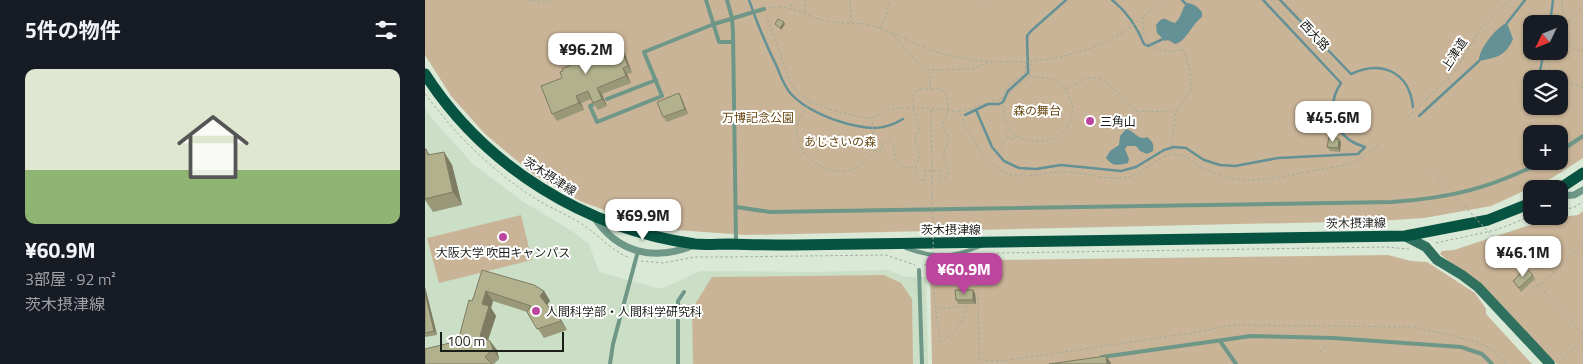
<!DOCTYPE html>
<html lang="ja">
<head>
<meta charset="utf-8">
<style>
	body { margin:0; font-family:"Titillium Web","Noto Sans JP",sans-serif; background:#242831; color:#f1f3f6; height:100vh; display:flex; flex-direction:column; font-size:19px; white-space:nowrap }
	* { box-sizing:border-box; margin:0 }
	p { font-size:16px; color:#9ea1a6 }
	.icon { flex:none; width:28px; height:28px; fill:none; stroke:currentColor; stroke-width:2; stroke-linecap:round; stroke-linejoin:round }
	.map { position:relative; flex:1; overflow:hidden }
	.details { display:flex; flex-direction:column; background:#171b24; width:425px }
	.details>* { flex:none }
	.needle { width:32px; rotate:227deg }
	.buttons { position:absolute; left:1098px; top:15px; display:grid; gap:10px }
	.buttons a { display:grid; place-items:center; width:45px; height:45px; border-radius:10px; background:#171b24; box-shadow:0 1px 4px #0004; font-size:25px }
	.scale { position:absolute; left:15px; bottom:12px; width:124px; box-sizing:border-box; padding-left:5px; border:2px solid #1a1e18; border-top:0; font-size:14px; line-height:18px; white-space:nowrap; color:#1a1e18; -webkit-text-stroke:4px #fff; paint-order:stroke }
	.price { position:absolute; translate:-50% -42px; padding:0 11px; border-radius:10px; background:#fff; color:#222; font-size:16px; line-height:32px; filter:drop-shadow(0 1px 2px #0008) }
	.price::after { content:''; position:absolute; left:50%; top:30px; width:15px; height:11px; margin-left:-8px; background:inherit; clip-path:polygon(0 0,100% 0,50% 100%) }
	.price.selected { background:#bc469d; color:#fff }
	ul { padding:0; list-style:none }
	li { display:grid; align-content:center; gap:10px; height:265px; padding:0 25px }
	li span { display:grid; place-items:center; height:155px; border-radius:10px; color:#555 }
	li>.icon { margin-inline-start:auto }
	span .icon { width:90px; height:90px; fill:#fffc; stroke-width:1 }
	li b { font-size:21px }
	h2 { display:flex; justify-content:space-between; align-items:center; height:60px; padding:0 25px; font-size:21px }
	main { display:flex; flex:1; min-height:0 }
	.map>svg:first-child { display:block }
	.built { fill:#cbdec6 }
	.green { fill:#cab497; fill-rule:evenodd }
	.water { fill:#639195 }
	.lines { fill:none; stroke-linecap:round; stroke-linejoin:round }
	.stream { stroke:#639195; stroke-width:2.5 }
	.path { stroke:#9faa9c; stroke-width:1; stroke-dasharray:2.5 2.5; stroke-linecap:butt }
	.lane { stroke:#6e9788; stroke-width:4 }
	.street { stroke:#6e9788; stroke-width:7 }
	.secondary { stroke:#2f715e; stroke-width:10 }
	.primary { stroke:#075341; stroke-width:11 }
	.path-bridge { stroke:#9faa9c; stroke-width:1; stroke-dasharray:2.5 2.5; stroke-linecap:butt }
	.wall { fill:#999879 }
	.shaded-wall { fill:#7d7c63 }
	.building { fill:#b2b18d; stroke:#7d7c63 }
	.poi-dot { fill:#bc469d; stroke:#fff; stroke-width:2 }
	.labels { text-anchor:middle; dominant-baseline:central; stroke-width:4; stroke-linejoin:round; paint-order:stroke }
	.street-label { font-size:12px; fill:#1a1e18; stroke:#fff }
	.park-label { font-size:12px; fill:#694913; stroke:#fff }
	.poi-label { font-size:12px; fill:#1a1e18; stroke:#fff; text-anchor:start }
</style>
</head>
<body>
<main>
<section class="details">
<h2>5件の物件<svg class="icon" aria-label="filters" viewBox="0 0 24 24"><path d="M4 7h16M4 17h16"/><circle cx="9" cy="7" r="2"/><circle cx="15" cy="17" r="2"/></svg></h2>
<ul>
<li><span style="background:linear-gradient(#dfe7d0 65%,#8fb573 0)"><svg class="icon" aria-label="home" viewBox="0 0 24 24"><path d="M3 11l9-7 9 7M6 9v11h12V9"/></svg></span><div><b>¥60.9M</b><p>3部屋 · 92 m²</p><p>茨木摂津線</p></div></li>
</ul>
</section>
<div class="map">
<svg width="1158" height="364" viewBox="0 0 1158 364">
	<rect width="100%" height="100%" fill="#dae8d6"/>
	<path class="built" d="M0,108L8,120L49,165L97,201L147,231L164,244L174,272L236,289L275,271L391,272L462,270L481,277H501L503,364H0Z"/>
	<g class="green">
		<path d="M0,0H1158V158L1127,178L1066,206L999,218L953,221L321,235L251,230L214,222L157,202L109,175L60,134L26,96L0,55ZM1106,24H1134V51H1106ZM1106,79H1134V106H1106ZM1106,134H1134V161H1106Z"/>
		<path d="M1158,211V364H1132L1058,289L1015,254L1017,251L1029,250L1123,219L1153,215Z"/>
		<path d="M96,215L107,260L14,283L2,238Z"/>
		<path d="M963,255L986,261L1002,262L1050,293L1061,309V314L1107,364H507L505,272L545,271L569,260Z"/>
		<path d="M459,275L476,283L487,299L488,364H268L267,309L287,277Z"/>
	</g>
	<g class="water">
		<path d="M763,3C769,4 773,7 777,12V17C766,25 761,42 750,44L743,40L740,41L732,33L731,25C739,14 740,20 750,23C758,16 756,7 763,3Z"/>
		<path d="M1082,23L1088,39C1080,57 1072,57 1054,61C1053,50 1072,26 1082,23Z"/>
		<path d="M701,129C710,131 713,141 722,137C728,142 729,144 728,151L722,154L715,151L711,146H702L700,149L704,159L703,163C693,165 688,167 681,158L685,151L694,145L695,136Z"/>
	</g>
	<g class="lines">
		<g class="stream">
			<path d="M324,0C332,23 341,45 352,67C356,77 359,86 366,94C380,109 404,119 423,124C445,129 458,131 478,119"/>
			<path d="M687,0C701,11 712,27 719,44L723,46L738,39"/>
			<path d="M757,0L761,4"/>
			<path d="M855,0L926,74C956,60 984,71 988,107"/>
			<path d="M1082,23L1100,0"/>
			<path d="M1125,24L1128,0"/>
			<path d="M1117,79L1114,76L1119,51"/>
			<path d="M551,110L567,147L579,161L594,168L611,169L636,165L696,171L711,167L739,150L749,147L761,148L779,160L795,165L810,166L853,158L933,154L940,147C934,145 927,143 922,138C905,125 904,100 916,83L838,0"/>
			<path d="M540,115L563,104H574L578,102L583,91L603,73L602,36L606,31L641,0"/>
			<path d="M994,116L1054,61"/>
		</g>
		<g class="path">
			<path d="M103,0L120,2L125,0"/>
			<path d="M379,0L381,3L380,13"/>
			<path d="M425,0L426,22"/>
			<path d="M556,0H566"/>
			<path d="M846,0L922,81"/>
			<path d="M1137,0C1139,16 1135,50 1158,51"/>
			<path d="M366,6L368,0"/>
			<path d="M344,8C368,3 380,17 402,21C416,24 430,22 444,25C469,31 490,46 515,53C567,68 637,65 686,39C705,29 721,15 737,0"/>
			<path d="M341,15L365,81C379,107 414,112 441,118C451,118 458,111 467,109C481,106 519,109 534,112C548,138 561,175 597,176C612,176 627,171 642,172C663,173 685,182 706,176C721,171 736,154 750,154C761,154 767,162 776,167C783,171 790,173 797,176C828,185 857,176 887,171C901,168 915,167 928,162C937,158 945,151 953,145"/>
			<path d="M718,17V33L727,47L745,52L758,49L765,70L766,86L765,91L751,112L745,153"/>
			<path d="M455,28L461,16L465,0"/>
			<path d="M1134,33L1150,14L1158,8"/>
			<path d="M467,34L495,65L505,70L548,69L564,62"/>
			<path d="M1126,51L1123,59L1125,70L1132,77L1158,88"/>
			<path d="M605,77C594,84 577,95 578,111C578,120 586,131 593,136C621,153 659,128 644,96C641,90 638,85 632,82C624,77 614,77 605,77L606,60"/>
			<path d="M505,88V72"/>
			<path d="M496,89H513L519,91C525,103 524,114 517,125L524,139L518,156C522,166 528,173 517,180H515V171L500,170L499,181L495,180C487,171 491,166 495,157C492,141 486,144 495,127L489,114L488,97L490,92Z"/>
			<path d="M641,89C650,84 661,77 671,78C683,80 702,102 711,111L750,112"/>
			<path d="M0,94C31,135 67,171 111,199C127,209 146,216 161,227C177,238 187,251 205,258"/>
			<path d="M385,102C381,108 375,116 373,123C365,147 393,173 417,171C431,171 441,161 449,151L447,119"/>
			<path d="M506,110L507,177"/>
			<path d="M534,112C549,108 561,101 576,100L582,87L600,72L601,60"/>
			<path d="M983,117L1029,73L1056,28L1086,0"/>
			<path d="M584,129L580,134L582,137L589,139L591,136"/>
			<path d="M449,151L456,150L458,144L463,141L468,144L471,162L479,167L489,168"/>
			<path d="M572,152L581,138"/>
			<path d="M1006,171L1023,189"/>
			<path d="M1134,209L1148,208L1158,202"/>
			<path d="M1011,243L1071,230L1107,216"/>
			<path d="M216,261L238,263L269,257H296L461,255L490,265"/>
			<path d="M499,265L545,264L566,255L574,253L960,247L984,249"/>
			<path d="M531,270L533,277L542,281V291"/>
			<path d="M1109,280L1158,334"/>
			<path d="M553,292L554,360L577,361L767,333L807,325L990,327L1053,342L1068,350L1081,364"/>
			<path d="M1100,295L1109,287L1114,286L1158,244"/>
			<path d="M509,296L515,342C530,334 540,320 542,304"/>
			<path d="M513,309L541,306"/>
			<path d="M895,352L902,345"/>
			<path d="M1134,362L1158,340"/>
		</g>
		<g class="lane">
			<path d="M281,0L294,42H308"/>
			<path d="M302,0L307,18L308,32L311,242"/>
			<path d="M182,99L231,80"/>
			<path d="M167,105L165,106L172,122L237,96L219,52L289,24L339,9"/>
			<path d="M1134,152L1158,136"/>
			<path d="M311,207L345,212L967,202C1027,198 1065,188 1119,161"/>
			<path d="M481,248C512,259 525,258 556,246"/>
			<path d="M494,270L497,364"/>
			<path d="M795,341L811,364"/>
			<path d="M677,357L826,336L908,338L1036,347L1057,354L1067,364"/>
			<path d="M185,364L188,344L213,251"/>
			<path d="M253,364V301L259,292"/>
		</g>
		<g class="street">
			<path d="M1134,196L1149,195L1158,190"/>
			<path d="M169,217C193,253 229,262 269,245"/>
		</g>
		<path class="secondary" d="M980,236L1001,247L1012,260L1037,275L1053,287L1125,364"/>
		<g class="primary">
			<path d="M0,74C60,167 161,229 270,244C281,245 293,244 304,244C326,245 347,245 369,245L980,236L1063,220L1106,203"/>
			<path d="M1134,189L1158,173"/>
		</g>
		<g class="path-bridge">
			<path d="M507,177L509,296"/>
			<path d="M1029,195L1100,271"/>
		</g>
	</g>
	<g class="wall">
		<path d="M196,43L207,73L202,74L206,83L177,94L182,106L173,110L168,103L166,99L156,103L159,110L132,121L127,114L137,78Z"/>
		<path d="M254,93L257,99L263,114L242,122L238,117Z"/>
		<path d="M914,139L916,142L915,152L905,151L902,147Z"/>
		<path d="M0,149H1L5,155L19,152L27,165L37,205L8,212L0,200Z"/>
		<path d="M57,270L119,291L125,301L122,305L129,314L132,313L138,323L142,330L119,338L102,312L68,301L66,308L71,316L63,340L72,350L74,359L69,364H0L33,341L49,296Z"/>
		<path d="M1108,275L1110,279L1096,292L1088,281Z"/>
		<path d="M0,287L12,335L0,337Z"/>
		<path d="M548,290L550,293L551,304H533L531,300Z"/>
	</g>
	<g class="shaded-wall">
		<path d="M359,22L360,24L356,30L355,28Z"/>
		<path d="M191,37L196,43L207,73L203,66Z"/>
		<path d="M198,68L202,74L206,83L201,76Z"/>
		<path d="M172,88L177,94L182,106L177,99Z"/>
		<path d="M254,93L257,99L263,114L260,109Z"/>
		<path d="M151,96L156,103L159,110L154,103Z"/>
		<path d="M914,139L916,142L915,152L913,148Z"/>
		<path d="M19,152L27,165L37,205L28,192Z"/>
		<path d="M0,287L12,335L9,331L0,293Z"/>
		<path d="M548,290L550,293L551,304L548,300Z"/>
		<path d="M61,291L68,301L66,308L71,316L61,346L55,336L57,304Z"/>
		<path d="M119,291L125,301L121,306L115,296Z"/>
		<path d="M132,313L138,323L142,330L136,321Z"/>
		<path d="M65,341L72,350L74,359L68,349Z"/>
		<path d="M681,356L686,363V364H682Z"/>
	</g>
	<g class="building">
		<path d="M353,19L359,22L355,28L350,24Z"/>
		<path d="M191,37L203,66L198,68L201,76L172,88L177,99L168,103L163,91L151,96L154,103L127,114L116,86L137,78L135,72L138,71L137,69L146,65L142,56Z"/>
		<path d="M254,93L260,109L238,117L232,102Z"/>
		<path d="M904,137L914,139L913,148L902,147Z"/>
		<path d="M0,149H1L3,155L19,152L28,192L0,199Z"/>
		<path d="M1101,268L1108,275L1094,288L1088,281Z"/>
		<path d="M57,270L109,285L119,291L115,296L129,314L132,313L136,321L112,329L102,312L106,306L61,291L57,304L64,306L55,336L65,341L68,349L60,357L67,364H0V349L33,341L44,300L47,301L49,296Z"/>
		<path d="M530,290H548V300H531Z"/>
		<path d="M0,293L9,331L0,333Z"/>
		<path d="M681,356L682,364H624Z"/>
	</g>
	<g class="poi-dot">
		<circle cx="665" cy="121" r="5"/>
		<circle cx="78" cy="237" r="5"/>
		<circle cx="111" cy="311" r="5"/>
	</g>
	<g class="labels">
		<g class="street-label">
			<text transform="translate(890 35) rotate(47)">西大路</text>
			<text transform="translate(1029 54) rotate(-57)">上津道</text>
			<text transform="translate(125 176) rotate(33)">茨木摂津線</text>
			<text transform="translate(931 223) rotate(-1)">茨木摂津線</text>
			<text x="526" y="229">茨木摂津線</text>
		</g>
		<g class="park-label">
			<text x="612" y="110">森の舞台</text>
			<text x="333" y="117">万博記念公園</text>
			<text x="415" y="141">あじさいの森</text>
		</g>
		<g class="poi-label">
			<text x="675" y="121">三角山</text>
			<text x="78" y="252" text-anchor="middle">大阪大学 吹田キャンパス</text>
			<text x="121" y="311">人間科学部・人間科学研究科</text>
		</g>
	</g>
</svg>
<div class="buttons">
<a><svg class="needle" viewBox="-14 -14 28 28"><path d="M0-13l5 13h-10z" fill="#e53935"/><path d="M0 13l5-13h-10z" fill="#9ea1a6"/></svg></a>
<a><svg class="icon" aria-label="layers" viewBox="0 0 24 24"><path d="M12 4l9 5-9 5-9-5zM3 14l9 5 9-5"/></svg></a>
<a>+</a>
<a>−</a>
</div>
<div class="scale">100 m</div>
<b class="price" style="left:161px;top:75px">¥96.2M</b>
<b class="price" style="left:908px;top:143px">¥45.6M</b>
<b class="price" style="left:218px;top:241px">¥69.9M</b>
<b class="price" style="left:1098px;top:278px">¥46.1M</b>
<b class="price selected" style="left:539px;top:295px">¥60.9M</b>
</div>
</main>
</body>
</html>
